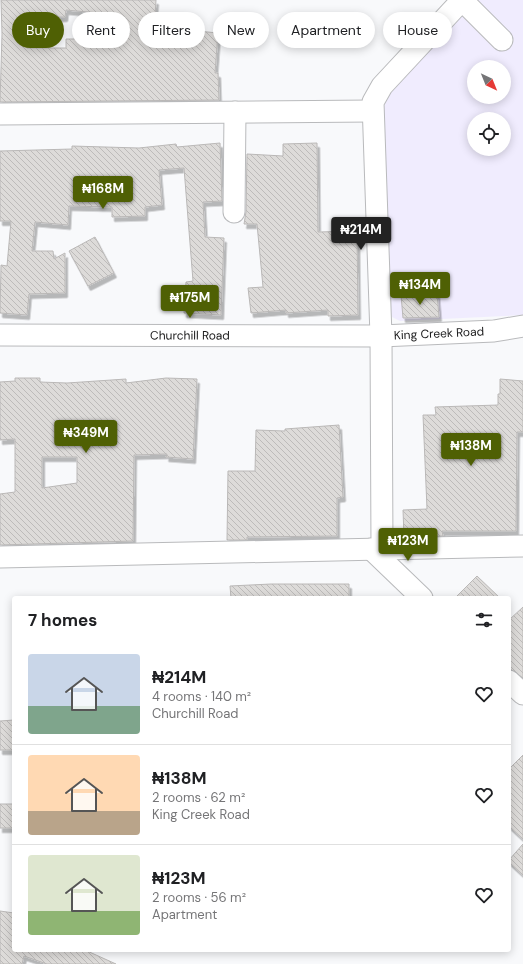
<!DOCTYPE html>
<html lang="en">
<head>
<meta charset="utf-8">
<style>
	body { margin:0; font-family:"DM Sans",sans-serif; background:#f6f6f6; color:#202124; height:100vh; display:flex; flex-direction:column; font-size:15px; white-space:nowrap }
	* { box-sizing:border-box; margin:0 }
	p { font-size:13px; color:#757577 }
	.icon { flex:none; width:22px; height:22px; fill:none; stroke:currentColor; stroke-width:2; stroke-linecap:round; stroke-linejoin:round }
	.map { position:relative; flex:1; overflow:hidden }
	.side { position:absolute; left:12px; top:596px; width:499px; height:356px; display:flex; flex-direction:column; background:#fff; border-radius:4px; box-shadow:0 2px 10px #0003 }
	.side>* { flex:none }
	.hud { position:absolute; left:12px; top:12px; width:499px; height:36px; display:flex; gap:8px }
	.needle { width:26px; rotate:137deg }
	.buttons { position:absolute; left:467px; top:60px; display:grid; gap:8px }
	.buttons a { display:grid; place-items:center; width:44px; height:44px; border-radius:50%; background:#fff; box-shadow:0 2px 10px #0003; font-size:20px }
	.price { position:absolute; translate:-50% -34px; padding:0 9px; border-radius:4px; background:#4f6004; color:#fff; font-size:13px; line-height:26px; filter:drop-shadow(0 1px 2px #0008) }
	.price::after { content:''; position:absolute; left:50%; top:24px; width:12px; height:9px; margin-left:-6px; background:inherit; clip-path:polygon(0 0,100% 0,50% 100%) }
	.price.selected { background:#222; color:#fff }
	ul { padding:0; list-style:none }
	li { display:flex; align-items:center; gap:12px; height:100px; padding:0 16px }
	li+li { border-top:1px solid #e0e0e0 }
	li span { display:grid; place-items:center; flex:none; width:112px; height:80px; border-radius:4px; color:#555 }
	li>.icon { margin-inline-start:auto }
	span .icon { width:48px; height:48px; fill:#fffc; stroke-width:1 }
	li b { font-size:17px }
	h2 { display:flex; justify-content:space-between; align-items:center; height:48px; padding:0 16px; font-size:17px }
	.tag { padding:0 14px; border-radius:18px; background:#fff; box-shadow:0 2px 10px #0003; font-size:14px; line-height:36px }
	.tag.selected { background:#4f6004; color:#fff }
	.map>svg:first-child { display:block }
	.commercial { fill:#f0ecfe; fill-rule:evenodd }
	.building { fill:url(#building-back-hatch); stroke:#bab8b7; fill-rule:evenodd; filter:url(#shadow) }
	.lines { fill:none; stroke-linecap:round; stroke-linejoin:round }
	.minor-casing { stroke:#b9babc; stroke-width:23 }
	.minor { stroke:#fff; stroke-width:21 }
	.labels { text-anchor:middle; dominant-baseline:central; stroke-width:3.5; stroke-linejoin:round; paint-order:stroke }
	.street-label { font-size:12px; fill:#1a1a1b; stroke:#fff }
</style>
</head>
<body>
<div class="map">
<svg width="523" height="964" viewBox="0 0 523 964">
	<defs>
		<pattern id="building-back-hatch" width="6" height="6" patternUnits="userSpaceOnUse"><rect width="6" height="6" fill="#dddbd9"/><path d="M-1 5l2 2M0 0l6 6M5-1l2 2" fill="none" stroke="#bdbbba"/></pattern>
		<filter id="shadow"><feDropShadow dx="2.5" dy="4.5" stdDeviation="0" flood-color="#0004"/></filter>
	</defs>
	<rect width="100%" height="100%" fill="#f8f9fb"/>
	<path class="commercial" d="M477,0H523V315L400,321L392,317L387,305L383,110L388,95ZM474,67H504V97H474ZM474,119H504V149H474Z"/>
	<g class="building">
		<path d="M1,0H156L154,32L187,30L218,33L215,73H218L219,100L0,102L2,34ZM66,10L109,14L108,39H66V48H27L28,18L65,17Z"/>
		<path d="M220,143L222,201L203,202L205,237L224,238L221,315L184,313L186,282L193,281L184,168L159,170L162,205L145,207V216L112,217V207L69,206L68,225L35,222L32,251H53L54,259L65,253V293L29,294L27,315L0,313L1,265L7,266L11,221H0V151L72,149V146L139,148L176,144L177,147Z"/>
		<path d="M317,143L318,232L357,231L358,315L328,316V310L286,313V310L251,313L248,288L263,287L257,224H244L246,212L247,154L283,156V144Z"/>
		<path d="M95,237L114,273L88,286L69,251Z"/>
		<path d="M437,293L439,317L403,318L401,295Z"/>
		<path d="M15,378H40V382L67,383L126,379V383L166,378L197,379L193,459L166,457L167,454L134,455L133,541L0,545V494L15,492V439L0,440V382L15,381ZM42,457H77V483L42,488Z"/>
		<path d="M500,379L523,381V432H517L516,531H442L443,536L404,537L403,510L427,509L423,415H436L435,407L498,405V394H500Z"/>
		<path d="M339,425L343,497L337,498V536L247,537V540H227L228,471H255L256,430L285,431V429Z"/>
		<path d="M477,576L500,598H455Z"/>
		<path d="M271,584H349V598H231L230,586Z"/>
		<path d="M523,607V678L509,668V620Z"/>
		<path d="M14,720V750H0V721Z"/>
		<path d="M523,755V839L509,826V769Z"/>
		<rect x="0" y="804" width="14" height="24"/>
		<path d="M523,844V875L509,862V860Z"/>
		<path d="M0,911L14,913V950H85L116,964H47L24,956L22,964H0Z"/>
	</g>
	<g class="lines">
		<defs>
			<g id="minor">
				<path d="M462,0L502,40"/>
				<path d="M0,114L372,111"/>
				<path d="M234,212L235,112"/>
				<path id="s1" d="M0,335L381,336L494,331L523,326"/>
				<path d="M371,549L422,598"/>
				<path d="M382,549L381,336L373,102L382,86L462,0"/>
				<path d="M0,557L523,546"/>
				<path d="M509,681L523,694"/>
			</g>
		</defs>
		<use href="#minor" class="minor-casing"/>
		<use href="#minor" class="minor"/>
	</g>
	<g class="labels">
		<g class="street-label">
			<text stroke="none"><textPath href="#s1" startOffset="439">King Creek Road</textPath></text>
			<text stroke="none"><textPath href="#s1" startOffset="190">Churchill Road</textPath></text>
		</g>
	</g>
</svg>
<div class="buttons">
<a><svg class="needle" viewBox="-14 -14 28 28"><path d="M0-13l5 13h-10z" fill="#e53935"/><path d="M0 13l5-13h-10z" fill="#757577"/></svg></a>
<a><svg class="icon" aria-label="locate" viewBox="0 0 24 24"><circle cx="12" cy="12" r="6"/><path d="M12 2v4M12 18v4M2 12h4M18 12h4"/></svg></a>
</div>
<b class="price" style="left:103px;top:210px">₦168M</b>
<b class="price selected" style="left:361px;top:251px">₦214M</b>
<b class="price" style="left:420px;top:306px">₦134M</b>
<b class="price" style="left:190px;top:319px">₦175M</b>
<b class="price" style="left:86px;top:454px">₦349M</b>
<b class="price" style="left:471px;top:467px">₦138M</b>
<b class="price" style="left:408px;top:562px">₦123M</b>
<div class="hud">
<a class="tag selected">Buy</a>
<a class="tag">Rent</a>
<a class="tag">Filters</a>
<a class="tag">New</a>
<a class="tag">Apartment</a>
<a class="tag">House</a>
</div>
<section class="side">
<h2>7 homes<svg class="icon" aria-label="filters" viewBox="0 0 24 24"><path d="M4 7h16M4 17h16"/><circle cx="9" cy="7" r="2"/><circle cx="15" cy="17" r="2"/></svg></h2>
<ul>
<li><span style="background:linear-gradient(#c9d6e8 65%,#7fa58c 0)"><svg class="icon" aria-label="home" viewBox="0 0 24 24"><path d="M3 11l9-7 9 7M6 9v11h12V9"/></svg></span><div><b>₦214M</b><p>4 rooms · 140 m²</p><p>Churchill Road</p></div><svg class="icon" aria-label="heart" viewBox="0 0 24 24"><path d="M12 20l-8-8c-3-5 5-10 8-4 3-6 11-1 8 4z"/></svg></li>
<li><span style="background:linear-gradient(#ffd9b3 70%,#b9a48a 0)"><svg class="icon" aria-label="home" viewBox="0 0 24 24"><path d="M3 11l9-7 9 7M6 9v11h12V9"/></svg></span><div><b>₦138M</b><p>2 rooms · 62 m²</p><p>King Creek Road</p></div><svg class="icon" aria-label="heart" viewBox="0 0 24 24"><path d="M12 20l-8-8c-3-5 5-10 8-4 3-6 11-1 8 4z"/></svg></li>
<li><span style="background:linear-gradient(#dfe7d0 70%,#8fb573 0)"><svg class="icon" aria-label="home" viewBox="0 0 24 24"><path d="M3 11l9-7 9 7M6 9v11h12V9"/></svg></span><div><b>₦123M</b><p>2 rooms · 56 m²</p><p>Apartment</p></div><svg class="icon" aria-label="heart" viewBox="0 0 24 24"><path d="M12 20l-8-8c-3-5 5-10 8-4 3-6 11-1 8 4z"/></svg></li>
</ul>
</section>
</div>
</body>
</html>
